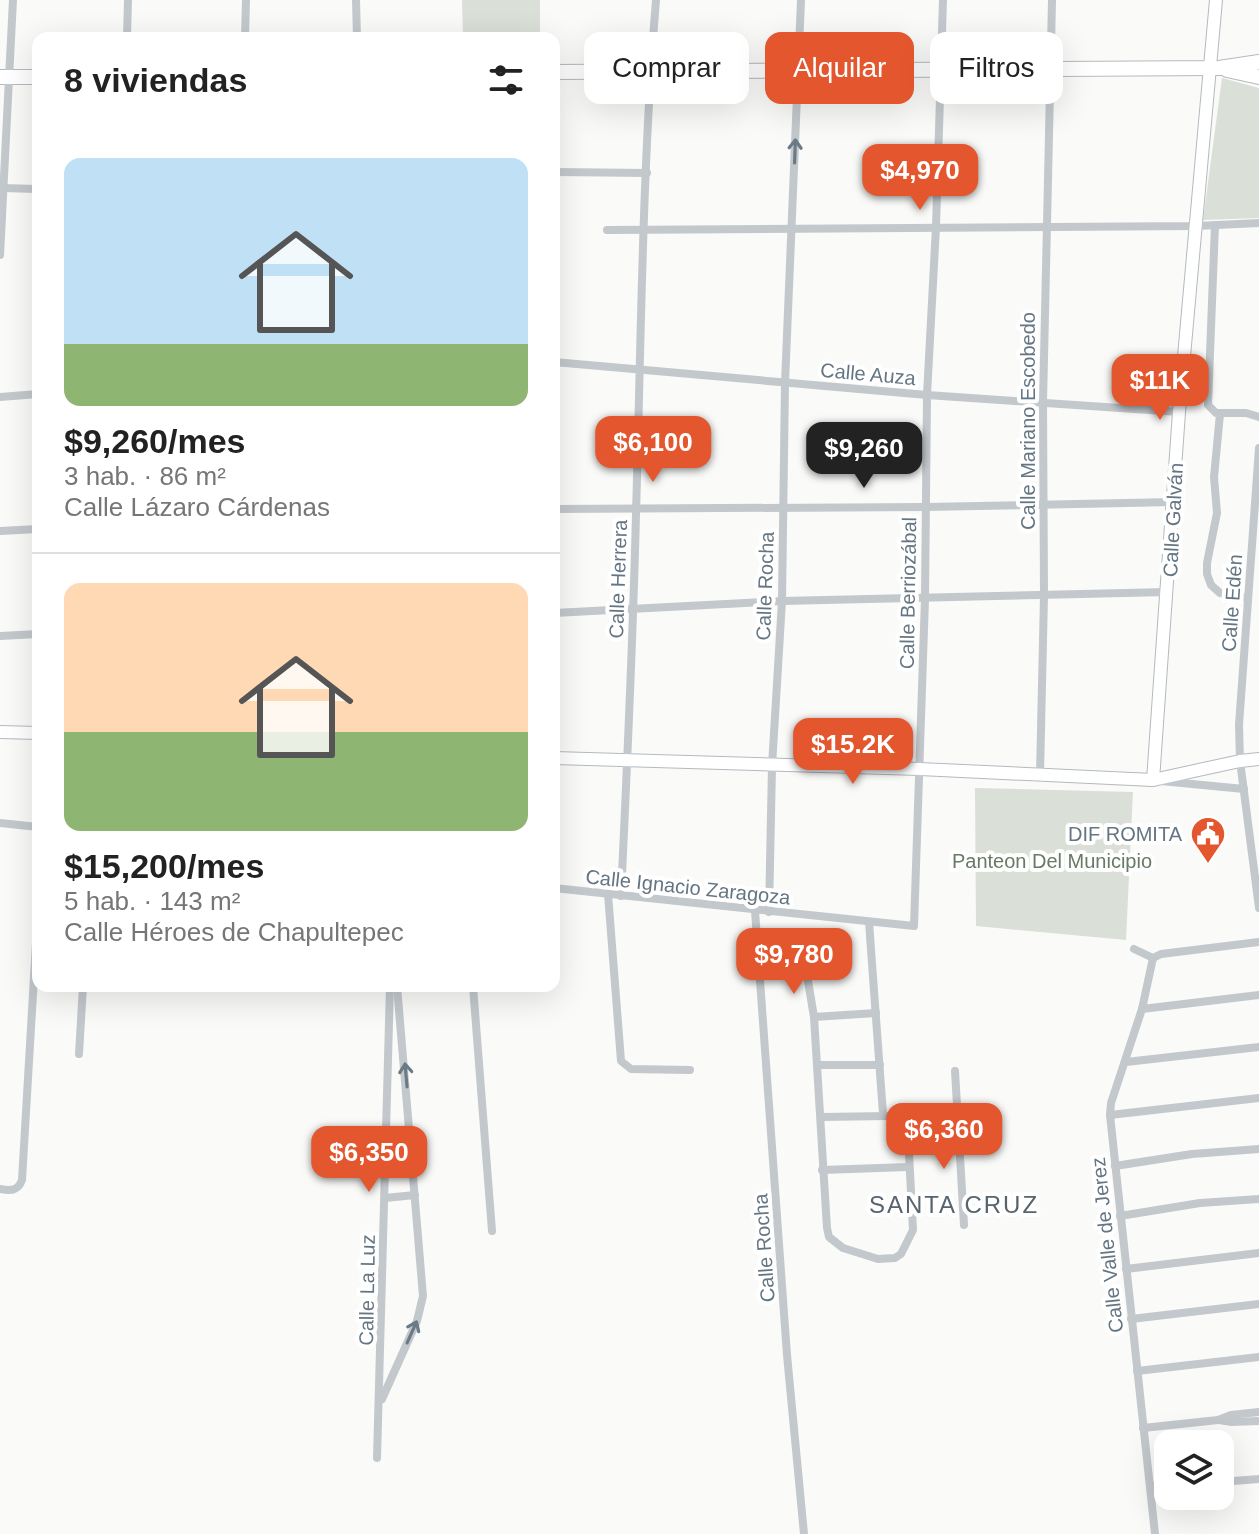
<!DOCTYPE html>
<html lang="es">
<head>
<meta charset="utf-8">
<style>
	body { margin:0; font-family:Arial,sans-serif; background:#f6f6f6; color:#222; height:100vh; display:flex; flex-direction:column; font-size:30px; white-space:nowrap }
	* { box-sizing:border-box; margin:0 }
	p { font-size:26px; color:#767676 }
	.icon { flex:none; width:44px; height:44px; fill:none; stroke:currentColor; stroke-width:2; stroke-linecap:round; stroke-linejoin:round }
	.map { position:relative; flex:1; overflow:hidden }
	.drawer { position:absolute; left:32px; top:32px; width:528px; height:960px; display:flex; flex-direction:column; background:#fff; border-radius:16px; box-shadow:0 8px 32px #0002 }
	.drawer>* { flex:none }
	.banner { position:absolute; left:584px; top:32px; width:554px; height:72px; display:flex; gap:16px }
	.tools { position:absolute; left:1154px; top:1430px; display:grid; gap:16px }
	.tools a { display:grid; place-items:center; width:80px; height:80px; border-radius:16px; background:#fff; box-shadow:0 8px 32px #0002; font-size:40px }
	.price { position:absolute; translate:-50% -68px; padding:0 18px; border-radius:16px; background:#e4572e; color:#fff; font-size:26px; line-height:52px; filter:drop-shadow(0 2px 4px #0008) }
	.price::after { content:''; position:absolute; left:50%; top:48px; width:24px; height:18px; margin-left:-12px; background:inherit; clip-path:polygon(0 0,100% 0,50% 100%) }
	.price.selected { background:#222; color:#fff }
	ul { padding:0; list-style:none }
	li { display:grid; align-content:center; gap:16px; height:424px; padding:0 32px }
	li+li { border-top:2px solid #e0e0e0 }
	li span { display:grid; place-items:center; height:248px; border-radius:16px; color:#555 }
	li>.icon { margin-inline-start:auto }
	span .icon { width:144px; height:144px; fill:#fffc; stroke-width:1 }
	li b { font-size:34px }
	h2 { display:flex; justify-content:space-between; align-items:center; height:96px; padding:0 32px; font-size:34px }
	.tag { padding:0 28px; border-radius:16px; background:#fff; box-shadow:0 8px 32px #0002; font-size:28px; line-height:72px }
	.tag.selected { background:#e4572e; color:#fff }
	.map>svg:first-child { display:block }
	.green { fill:#dadfd7 }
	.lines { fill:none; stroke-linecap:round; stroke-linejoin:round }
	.secondary-casing { stroke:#b3babf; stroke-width:14 }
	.primary-casing { stroke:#b5babe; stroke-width:16 }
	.street { stroke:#c3c8cc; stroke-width:8 }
	.secondary { stroke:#fff; stroke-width:12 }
	.primary { stroke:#fff; stroke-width:14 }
	.oneway { stroke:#6a7a87 }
	.labels { text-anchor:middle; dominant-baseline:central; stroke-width:8; stroke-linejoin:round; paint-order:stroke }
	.street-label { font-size:20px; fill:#657683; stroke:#fff }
	.poi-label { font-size:20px; fill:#657683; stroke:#fff; text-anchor:end }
	.park-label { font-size:20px; fill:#687a64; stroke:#fff }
	.quarter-label { font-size:24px; letter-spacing:2px; fill:#57646e; stroke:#fff }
</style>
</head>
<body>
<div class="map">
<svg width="1259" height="1534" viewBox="0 0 1259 1534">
	<rect width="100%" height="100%" fill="#fafaf8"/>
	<g class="green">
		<path d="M462,0H540V38H463Z"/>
		<path d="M1222,78L1259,88V218L1203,220Z"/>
		<path d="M975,788L1133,792L1126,940L976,926Z"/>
	</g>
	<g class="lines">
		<defs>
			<g id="secondary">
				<path d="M0,732L38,733"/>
				<path d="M554,758L920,769L1153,780L1240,761L1259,759"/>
				<path d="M1153,780L1179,412L1216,0"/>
			</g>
			<g id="primary">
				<path d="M1227,70L1259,77"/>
				<path d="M554,72L1219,68L1259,62"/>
				<path d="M0,77H38"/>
			</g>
		</defs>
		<use href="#secondary" class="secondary-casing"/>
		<use href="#primary" class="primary-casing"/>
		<g class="street">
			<path d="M356,0L357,38"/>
			<path d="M127,38L128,0"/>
			<path d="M245,38L246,0"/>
			<path d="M554,172L647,173"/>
			<path d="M1,188L38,189"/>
			<path d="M1215,225L1208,405L1216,413H1246L1259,417"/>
			<path d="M607,230L1196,226L1259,223"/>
			<path d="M0,255L13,0"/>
			<path d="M554,362L927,395L1179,412"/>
			<path d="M0,397L38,394"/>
			<path d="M1220,414L1214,477L1217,513L1207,563V574L1211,585L1220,593L1248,598"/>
			<path d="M1259,448L1239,725L1240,761L1259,908"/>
			<path d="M554,509L925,507L1174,502"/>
			<path d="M0,531L38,529"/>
			<path d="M554,613L782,601L1168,592"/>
			<path d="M0,636L38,634"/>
			<path d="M1040,774L1044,596L1043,403L1052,0"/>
			<path d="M1161,781L1244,789"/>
			<path d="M0,823L38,827"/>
			<path d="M554,888L914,926L925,599L927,395L936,227L943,0"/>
			<path d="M608,894L621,1061L631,1069L690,1070"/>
			<path d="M621,896C627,769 633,642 636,514C641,343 642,171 656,0"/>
			<path d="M755,911L787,1355L804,1534"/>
			<path d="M769,912L772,766L782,601L785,383L801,0"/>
			<path d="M869,922L883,1114"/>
			<path d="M1134,949L1153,958"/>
			<path d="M1153,958L1142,1009L1111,1103L1110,1115L1155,1534"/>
			<path d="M1153,958L1161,954L1259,942"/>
			<path d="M806,969L814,1017L827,1228L829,1237L843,1248L878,1259L895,1258L901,1254L913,1230L907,1115"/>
			<path d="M473,986L492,1231"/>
			<path d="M1142,1009L1259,995"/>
			<path d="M814,1017L876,1013"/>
			<path d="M79,1054L83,986"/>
			<path d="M1126,1062L1259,1047"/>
			<path d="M817,1065H880"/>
			<path d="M955,1071L964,1225"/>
			<path d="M1110,1115L1259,1098"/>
			<path d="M821,1117L956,1115"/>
			<path d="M1115,1166L1192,1154L1259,1149"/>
			<path d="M822,1170L908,1167"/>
			<path d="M0,1189C11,1191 18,1191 22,1180L38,909"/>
			<path d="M385,1198L415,1195"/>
			<path d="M1120,1216L1200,1203L1259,1199"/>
			<path d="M1126,1269L1259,1253"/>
			<path d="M1131,1319L1259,1304"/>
			<path d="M1137,1371L1259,1357"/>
			<path d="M382,1399L417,1321L423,1296L397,986"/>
			<path d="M1219,1420L1232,1422L1259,1421"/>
			<path d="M1143,1428L1218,1420L1231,1415L1259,1412"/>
			<path d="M377,1458L390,986"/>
			<path d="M1220,1482L1259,1479"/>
			<path d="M1150,1486L1168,1485"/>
		</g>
		<use href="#secondary" class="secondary"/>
		<use href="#primary" class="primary"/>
	</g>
	<defs><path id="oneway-shaft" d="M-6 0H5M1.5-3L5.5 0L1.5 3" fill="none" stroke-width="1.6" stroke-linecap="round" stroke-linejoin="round" transform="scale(2)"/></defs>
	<g class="oneway">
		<use href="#oneway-shaft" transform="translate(795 151) rotate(-88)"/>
		<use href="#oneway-shaft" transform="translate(406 1075) rotate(-95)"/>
		<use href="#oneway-shaft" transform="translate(412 1332) rotate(-66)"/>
	</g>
	<defs>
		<symbol id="civic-pin" viewBox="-11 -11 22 30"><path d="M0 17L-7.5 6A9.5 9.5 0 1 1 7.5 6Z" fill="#e4572e" stroke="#fff"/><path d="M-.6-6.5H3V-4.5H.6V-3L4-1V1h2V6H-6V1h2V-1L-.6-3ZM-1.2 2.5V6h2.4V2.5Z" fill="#fff"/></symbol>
	</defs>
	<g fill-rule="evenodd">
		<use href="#civic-pin" x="1188" y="814" width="40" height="54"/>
	</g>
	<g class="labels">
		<g class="street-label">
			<text transform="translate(868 374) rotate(5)">Calle Auza</text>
			<text transform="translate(1028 421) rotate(-90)">Calle Mariano Escobedo</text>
			<text transform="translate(1173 520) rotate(-87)">Calle Galván</text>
			<text transform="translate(618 579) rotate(-88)">Calle Herrera</text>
			<text transform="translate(765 586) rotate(-88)">Calle Rocha</text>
			<text transform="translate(908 593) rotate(-89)">Calle Berriozábal</text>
			<text transform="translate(1232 603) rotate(-86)">Calle Edén</text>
			<text transform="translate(688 887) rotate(6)">Calle Ignacio Zaragoza</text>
			<text transform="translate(1107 1245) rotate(-96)">Calle Valle de Jerez</text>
			<text transform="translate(764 1248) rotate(-94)">Calle Rocha</text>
			<text transform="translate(367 1290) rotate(-89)">Calle La Luz</text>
		</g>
		<g class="poi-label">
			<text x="1182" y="834">DIF ROMITA</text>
		</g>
		<g class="park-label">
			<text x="1052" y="861">Panteon Del Municipio</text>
		</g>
		<g class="quarter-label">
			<text x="954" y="1204">SANTA CRUZ</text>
		</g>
	</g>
</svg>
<div class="tools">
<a><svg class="icon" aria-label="layers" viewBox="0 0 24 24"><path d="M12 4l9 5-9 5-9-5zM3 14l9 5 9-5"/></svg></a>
</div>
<b class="price" style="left:920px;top:212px">$4,970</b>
<b class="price" style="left:1160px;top:422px">$11K</b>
<b class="price" style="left:653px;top:484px">$6,100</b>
<b class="price selected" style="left:864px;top:490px">$9,260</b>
<b class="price" style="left:853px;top:786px">$15.2K</b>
<b class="price" style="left:794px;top:996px">$9,780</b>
<b class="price" style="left:944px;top:1171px">$6,360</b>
<b class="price" style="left:369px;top:1194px">$6,350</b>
<div class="banner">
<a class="tag">Comprar</a>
<a class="tag selected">Alquilar</a>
<a class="tag">Filtros</a>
</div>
<section class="drawer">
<h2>8 viviendas<svg class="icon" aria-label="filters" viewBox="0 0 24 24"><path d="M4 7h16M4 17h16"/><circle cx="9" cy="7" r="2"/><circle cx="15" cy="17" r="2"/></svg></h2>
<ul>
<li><span style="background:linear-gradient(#bfe0f5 75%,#8fb573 0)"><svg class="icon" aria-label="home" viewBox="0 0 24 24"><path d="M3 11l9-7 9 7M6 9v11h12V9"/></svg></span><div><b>$9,260/mes</b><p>3 hab. · 86 m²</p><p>Calle Lázaro Cárdenas</p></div></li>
<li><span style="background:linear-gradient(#ffd9b3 60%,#8fb573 0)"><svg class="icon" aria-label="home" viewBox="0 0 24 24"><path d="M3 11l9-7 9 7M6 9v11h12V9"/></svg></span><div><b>$15,200/mes</b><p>5 hab. · 143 m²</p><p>Calle Héroes de Chapultepec</p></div></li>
</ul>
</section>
</div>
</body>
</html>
